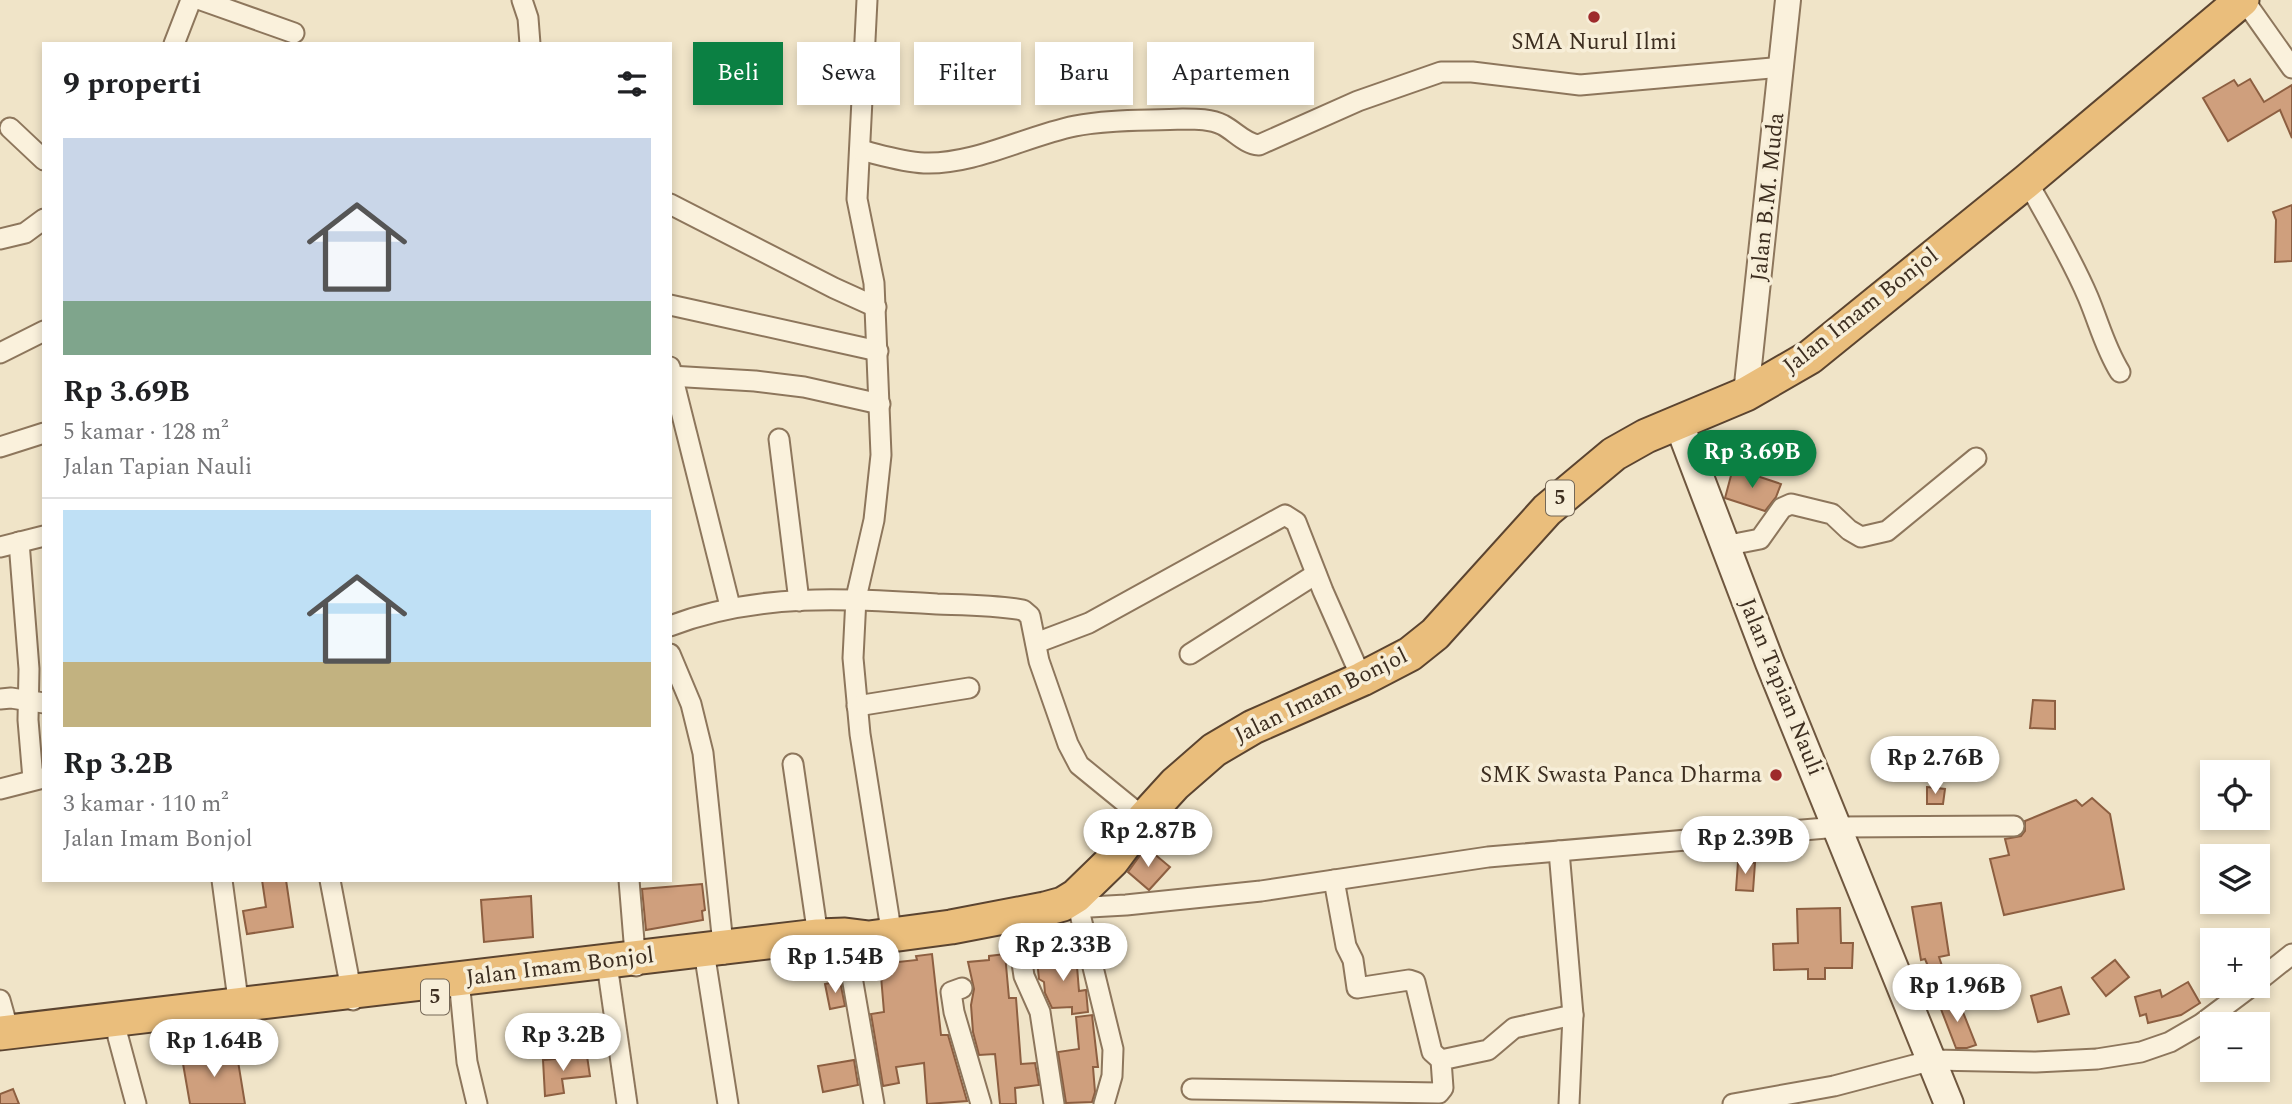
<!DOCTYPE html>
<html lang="id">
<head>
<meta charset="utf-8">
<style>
	body { margin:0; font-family:Spectral,serif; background:#f6f6f6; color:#202124; height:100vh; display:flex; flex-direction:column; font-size:26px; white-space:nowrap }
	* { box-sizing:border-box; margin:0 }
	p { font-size:23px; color:#757577 }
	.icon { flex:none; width:38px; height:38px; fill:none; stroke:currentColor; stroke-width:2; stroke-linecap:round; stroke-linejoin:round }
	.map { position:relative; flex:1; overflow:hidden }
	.drawer { position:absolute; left:42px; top:42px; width:630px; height:840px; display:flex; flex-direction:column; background:#fff; border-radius:0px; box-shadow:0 4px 10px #0003 }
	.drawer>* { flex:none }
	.banner { position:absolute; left:693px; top:42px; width:665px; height:63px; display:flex; gap:14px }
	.buttons { position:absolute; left:2200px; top:760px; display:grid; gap:14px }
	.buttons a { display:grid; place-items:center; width:70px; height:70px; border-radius:0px; background:#fff; box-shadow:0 4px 10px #0003; font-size:35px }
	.price { position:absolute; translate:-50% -60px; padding:0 16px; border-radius:24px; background:#fff; color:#222; font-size:23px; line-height:46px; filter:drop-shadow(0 2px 4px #0008) }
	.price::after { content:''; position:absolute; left:50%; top:42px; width:21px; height:16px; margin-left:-10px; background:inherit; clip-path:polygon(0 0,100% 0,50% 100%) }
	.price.selected { background:#0b8043; color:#fff }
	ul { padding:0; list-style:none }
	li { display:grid; align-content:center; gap:14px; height:371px; padding:0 21px }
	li+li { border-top:2px solid #e0e0e0 }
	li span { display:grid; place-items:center; height:217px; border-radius:0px; color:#555 }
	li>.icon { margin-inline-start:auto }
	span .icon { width:126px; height:126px; fill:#fffc; stroke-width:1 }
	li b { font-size:30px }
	h2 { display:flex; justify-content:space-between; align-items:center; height:84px; padding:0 21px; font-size:30px }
	.chip { padding:0 24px; border-radius:0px; background:#fff; box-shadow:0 4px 10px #0003; font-size:24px; line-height:63px }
	.chip.selected { background:#0b8043; color:#fff }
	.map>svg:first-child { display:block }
	.building { fill:#cf9f7d; stroke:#8d5f41; stroke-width:2 }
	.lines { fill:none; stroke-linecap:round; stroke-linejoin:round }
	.minor-casing { stroke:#8d765c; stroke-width:23 }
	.tertiary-casing { stroke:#8d765c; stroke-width:28 }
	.secondary-casing { stroke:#6f573f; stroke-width:32 }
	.trunk-casing { stroke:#5b4430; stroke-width:37 }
	.minor { stroke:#faf1dc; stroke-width:19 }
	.tertiary { stroke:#faf1dc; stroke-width:24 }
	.secondary { stroke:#faf1dc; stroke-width:28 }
	.trunk { stroke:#eabe7c; stroke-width:33 }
	.poi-dot { fill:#9e2a2b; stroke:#f7eed8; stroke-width:2.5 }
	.labels { text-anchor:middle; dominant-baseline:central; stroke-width:7; stroke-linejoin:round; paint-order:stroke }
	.shield { fill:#f7eed8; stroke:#756857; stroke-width:2 }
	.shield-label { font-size:21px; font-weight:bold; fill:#3d2e20 }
	.poi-label { font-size:23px; fill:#3d2e20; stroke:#f7eed8 }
	.street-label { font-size:23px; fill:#3d2e20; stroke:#f7eed8 }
</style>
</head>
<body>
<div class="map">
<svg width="2292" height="1104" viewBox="0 0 2292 1104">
	<rect width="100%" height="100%" fill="#f0e4c8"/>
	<g class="building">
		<path d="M2250,79L2264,102L2292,85V138L2280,110L2228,141L2203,98L2234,80L2238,86Z"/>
		<path d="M2292,205V261L2275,262L2276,220L2273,212Z"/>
		<path d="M1733,468L1781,484L1776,497L1765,511L1725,498Z"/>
		<path d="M2033,700L2055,701V729L2030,728Z"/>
		<path d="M1927,787L1945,789L1943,804H1927Z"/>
		<path d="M2092,798L2110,814L2124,889L2004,915L1990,859L2009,855L2005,839L2021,836L2025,831V821L2076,800L2082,806Z"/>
		<path d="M1146,847L1170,867L1149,890L1128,872Z"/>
		<path d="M1738,862L1755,863L1753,891L1736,890Z"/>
		<path d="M262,880H286L293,927L247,934L243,911L266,907Z"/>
		<path d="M702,884L705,910L702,911L703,920L646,930L642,889Z"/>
		<path d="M531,896L533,937L484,942L481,900Z"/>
		<path d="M1941,903L1949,955L1939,957L1942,966L1930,971L1925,959L1921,960L1912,907Z"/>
		<path d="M1840,908L1841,943H1853L1852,968H1825V979H1808V969L1774,970L1773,944L1798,943L1797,909Z"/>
		<path d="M932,954L941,1035H948L967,1101L927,1104L924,1063L896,1067L899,1083L883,1086L871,1014L884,1012L880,964L917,960L916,956Z"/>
		<path d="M1005,954L1009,998H1016L1021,1064L1035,1063L1039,1085L1015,1088L1016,1104H1000L995,1054L979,1055L973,1032L971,1005L974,989L968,962L989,960V956Z"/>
		<path d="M1076,954L1079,991L1086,990L1088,1012L1072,1014V1007L1052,1008L1045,993L1044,982L1039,979L1037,960Z"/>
		<path d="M2115,960L2129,977L2106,996L2092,978Z"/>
		<path d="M840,981L845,1006L830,1009L825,984Z"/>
		<path d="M2188,982L2200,1003L2181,1015L2148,1023L2146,1014L2140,1016L2135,997L2160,990L2162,997Z"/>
		<path d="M2061,987L2069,1014L2038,1022L2031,996Z"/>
		<path d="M1957,997L1976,1045L1967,1048H1956L1939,1004Z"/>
		<path d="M1092,1015L1098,1067H1093L1095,1092L1092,1102L1066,1103L1058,1052L1079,1049L1076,1017Z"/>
		<path d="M547,1027L550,1051L530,1054L527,1030Z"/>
		<path d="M236,1049L245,1104H190L182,1058Z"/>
		<path d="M587,1056L590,1076L562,1079L564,1093L545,1096L543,1060Z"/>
		<path d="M854,1060L858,1085L823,1092L818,1066Z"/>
		<path d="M13,1089L19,1104H0V1094Z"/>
	</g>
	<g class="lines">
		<defs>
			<g id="minor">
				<path d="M201,0L294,33"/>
				<path d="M522,0L528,18L530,44"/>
				<path d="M867,0L857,199L874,283L881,455L874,520L856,598L853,658L860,734L892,936"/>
				<path d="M2244,0L2292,68"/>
				<path d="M174,44L191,0"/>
				<path d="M10,128L44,160"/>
				<path d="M860,150C881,155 902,162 924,163C974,165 1026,136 1075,126C1110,119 1148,121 1183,119C1197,119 1211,119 1223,125C1236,132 1245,144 1259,145L1358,101L1441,72H1472L1580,85L1783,67"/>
				<path d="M2027,181C2048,219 2071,257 2088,297C2099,323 2105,348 2120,372"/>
				<path d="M670,204L834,288L876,307"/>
				<path d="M0,239L25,233L44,219"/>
				<path d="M670,305L878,351"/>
				<path d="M0,353L44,331"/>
				<path d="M670,367L730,606"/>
				<path d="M670,376L755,381L804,387L880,404"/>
				<path d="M779,439L799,601"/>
				<path d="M0,447L44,433"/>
				<path d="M19,542L29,669L28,720L33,779"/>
				<path d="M1724,546L1760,539L1782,508L1791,504L1832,514L1849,530L1861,537L1887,531L1976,458"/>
				<path d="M0,547L44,536"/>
				<path d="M670,626C755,593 847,598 937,604C965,605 995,605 1023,610L1030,616L1039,661L1068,744L1079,765L1144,818"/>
				<path d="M1036,643L1089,623L1285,515L1296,522L1323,591L1362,679"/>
				<path d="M670,654L691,704L703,753L724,954"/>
				<path d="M1190,654L1316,574"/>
				<path d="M0,699L11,698L44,703"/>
				<path d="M857,706L969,688"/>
				<path d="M793,764L819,943"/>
				<path d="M0,789L43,778"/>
				<path d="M1559,851L1573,1015L1569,1104"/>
				<path d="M222,880L241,1022"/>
				<path d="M330,880L353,1000"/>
				<path d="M629,880L636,966"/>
				<path d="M1334,880L1346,946L1353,960L1357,988L1409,980L1415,982L1432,1052L1441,1060"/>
				<path d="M1064,904L1090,907L1126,905L1261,891L1488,857L1838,827L2014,826"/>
				<path d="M1078,906L1113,1049L1112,1076L1104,1104"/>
				<path d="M1015,916L1024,976L1040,1012L1054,1104"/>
				<path d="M847,948L874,1104"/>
				<path d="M706,964L728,1104"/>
				<path d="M609,978L627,1104"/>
				<path d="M459,979L467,1062L477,1104"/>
				<path d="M2258,981L2292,954"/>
				<path d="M962,988L951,992L954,1012L981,1104"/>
				<path d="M0,1000L9,1032"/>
				<path d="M118,1037L136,1104"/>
				<path d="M1192,1089L1439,1093L1443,1088L1441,1060L1488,1050L1514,1028L1573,1015"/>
				<path d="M1733,1104L1834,1086L1933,1060L2036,1062L2097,1059L2141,1052L2170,1042L2201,1024L2253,985"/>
			</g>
			<path id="tertiary" d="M1746,394L1788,0"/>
			<path id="secondary" d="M1679,424L1770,663L1949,1104"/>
			<path id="trunk" d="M0,1033L818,936L845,935L869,938L951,927L1045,909L1063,904L1076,896L1112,861L1144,818L1175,784L1214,750L1253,727L1362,679L1410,654L1435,634L1547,510L1614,454L1646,436L1746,394L1810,357L2027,181L2242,0"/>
		</defs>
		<use href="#minor" class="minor-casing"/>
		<use href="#tertiary" class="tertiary-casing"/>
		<use href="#secondary" class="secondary-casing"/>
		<use href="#trunk" class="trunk-casing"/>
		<use href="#minor" class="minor"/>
		<use href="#tertiary" class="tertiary"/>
		<use href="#secondary" class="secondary"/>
		<use href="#trunk" class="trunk"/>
	</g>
	<g class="poi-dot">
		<circle cx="1594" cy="17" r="7"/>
		<circle cx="1776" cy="775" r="7"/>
	</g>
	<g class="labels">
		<g class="shield">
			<rect x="1546" y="480.5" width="28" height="35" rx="5"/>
			<rect x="421" y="979.5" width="28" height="35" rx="5"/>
		</g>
		<g class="shield-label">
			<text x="1560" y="498">5</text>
			<text x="435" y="997">5</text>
		</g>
		<g class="poi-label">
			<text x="1594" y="42">SMA Nurul Ilmi</text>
			<text x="1762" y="775" text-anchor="end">SMK Swasta Panca Dharma</text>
		</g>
		<g class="street-label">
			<text transform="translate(1768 197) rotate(-84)">Jalan B.M. Muda</text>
			<text transform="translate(1861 311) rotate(-38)">Jalan Imam Bonjol</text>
			<text transform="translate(1781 687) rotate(68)">Jalan Tapian Nauli</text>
			<text transform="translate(1321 696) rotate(-26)">Jalan Imam Bonjol</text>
			<text transform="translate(560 967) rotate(-7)">Jalan Imam Bonjol</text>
		</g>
	</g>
</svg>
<div class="buttons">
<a><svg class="icon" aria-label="locate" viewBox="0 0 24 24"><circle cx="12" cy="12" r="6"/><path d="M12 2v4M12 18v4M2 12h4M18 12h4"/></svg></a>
<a><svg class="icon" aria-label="layers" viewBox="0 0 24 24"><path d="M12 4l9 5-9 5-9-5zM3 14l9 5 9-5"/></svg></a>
<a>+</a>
<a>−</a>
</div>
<b class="price selected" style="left:1752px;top:490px">Rp 3.69B</b>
<b class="price" style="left:1935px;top:796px">Rp 2.76B</b>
<b class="price" style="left:1148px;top:869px">Rp 2.87B</b>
<b class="price" style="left:1745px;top:876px">Rp 2.39B</b>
<b class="price" style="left:1063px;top:983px">Rp 2.33B</b>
<b class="price" style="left:835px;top:995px">Rp 1.54B</b>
<b class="price" style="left:1957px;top:1024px">Rp 1.96B</b>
<b class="price" style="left:563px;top:1073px">Rp 3.2B</b>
<b class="price" style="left:214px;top:1079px">Rp 1.64B</b>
<div class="banner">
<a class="chip selected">Beli</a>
<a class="chip">Sewa</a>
<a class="chip">Filter</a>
<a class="chip">Baru</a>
<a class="chip">Apartemen</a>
</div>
<section class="drawer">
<h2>9 properti<svg class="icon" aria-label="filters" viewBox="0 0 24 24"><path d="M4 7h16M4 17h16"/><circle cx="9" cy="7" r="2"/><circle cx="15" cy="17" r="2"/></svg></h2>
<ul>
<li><span style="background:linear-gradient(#c9d6e8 75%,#7fa58c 0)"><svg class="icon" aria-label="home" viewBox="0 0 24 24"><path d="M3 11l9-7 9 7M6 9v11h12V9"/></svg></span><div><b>Rp 3.69B</b><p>5 kamar · 128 m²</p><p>Jalan Tapian Nauli</p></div></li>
<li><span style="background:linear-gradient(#bfe0f5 70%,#c2b280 0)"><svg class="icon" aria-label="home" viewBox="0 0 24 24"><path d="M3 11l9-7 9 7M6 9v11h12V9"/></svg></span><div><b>Rp 3.2B</b><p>3 kamar · 110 m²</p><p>Jalan Imam Bonjol</p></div></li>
</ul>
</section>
</div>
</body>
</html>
